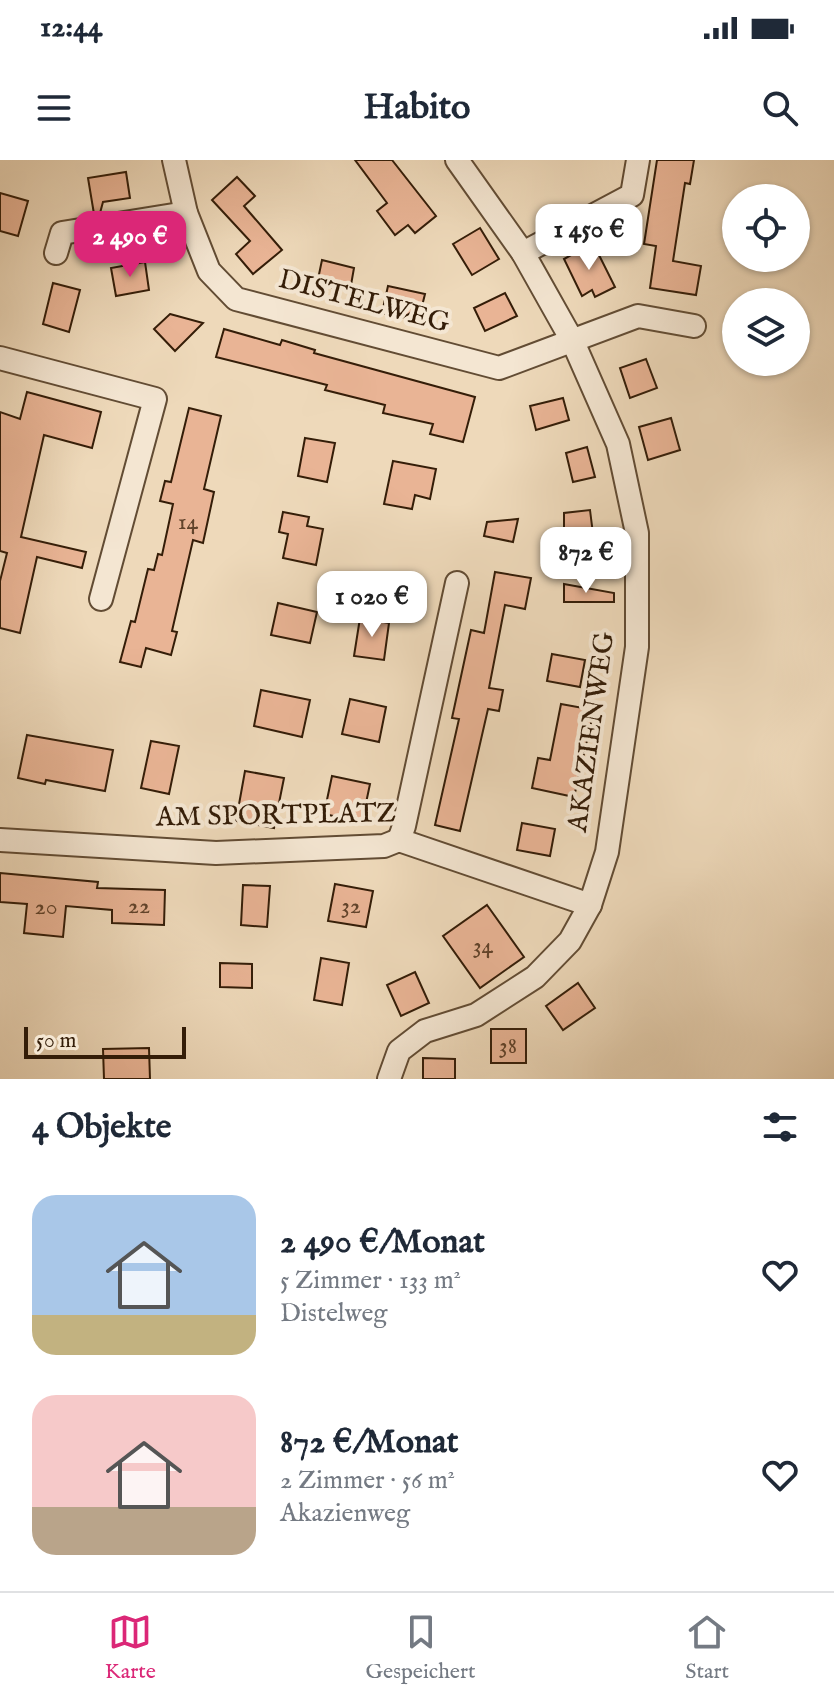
<!DOCTYPE html>
<html lang="de">
<head>
<meta charset="utf-8">
<style>
	body { margin:0; font-family:"IM FELL English",serif; background:#f2f2f3; color:#1f2937; height:100vh; display:flex; flex-direction:column; font-size:30px; white-space:nowrap }
	* { box-sizing:border-box; margin:0 }
	p { font-size:26px; color:#747a83 }
	.icon { flex:none; width:44px; height:44px; fill:none; stroke:currentColor; stroke-width:2; stroke-linecap:round; stroke-linejoin:round }
	.map { position:relative; height:919px; overflow:hidden }
	.details { display:flex; flex-direction:column; background:#fff; flex:1 }
	.details>* { flex:none }
	.buttons { position:absolute; left:722px; top:24px; display:grid; gap:16px }
	.buttons a { display:grid; place-items:center; width:88px; height:88px; border-radius:50%; background:#fff; box-shadow:0 2px 6px #0004; font-size:40px }
	.scale { position:absolute; left:24px; bottom:20px; width:162px; box-sizing:border-box; padding-left:8px; border:4px solid #341d08; border-top:0; font-size:22px; line-height:28px; white-space:nowrap; color:#341d08; -webkit-text-stroke:6px #f4e6d2; paint-order:stroke }
	.price { position:absolute; translate:-50% -68px; padding:0 18px; border-radius:16px; background:#fff; color:#222; font-size:26px; line-height:52px; filter:drop-shadow(0 2px 4px #0008) }
	.price::after { content:''; position:absolute; left:50%; top:48px; width:24px; height:18px; margin-left:-12px; background:inherit; clip-path:polygon(0 0,100% 0,50% 100%) }
	.price.on { background:#db2777; color:#fff }
	ul { padding:0; list-style:none }
	li { display:flex; align-items:center; gap:24px; height:200px; padding:0 32px }
	li span { display:grid; place-items:center; flex:none; width:224px; height:160px; border-radius:24px; color:#555 }
	li>.icon { margin-inline-start:auto }
	span .icon { width:96px; height:96px; fill:#fffc; stroke-width:1 }
	li b { font-size:34px }
	h2 { display:flex; justify-content:space-between; align-items:center; height:96px; padding:0 32px; font-size:34px }
	.status { display:flex; justify-content:space-between; align-items:center; height:56px; padding:0 40px; background:#fff; direction:ltr }
	.status svg { height:22px; fill:currentColor }
	header { display:flex; justify-content:space-between; align-items:center; height:104px; padding:0 32px; background:#fff; font-size:36px; font-weight:700 }
	.tab-bar { display:flex; justify-content:space-around; align-items:center; height:112px; border-top:2px solid #e0e1e3; background:#fff; font-size:22px; color:#747a83 }
	.tab-bar a { display:grid; justify-items:center; gap:4px }
	.tab-bar .on { color:#db2777 }
	.map>svg:first-child { display:block }
	.building { fill:#e9b495; stroke:#341d08; stroke-width:2 }
	.lines { fill:none; stroke-linecap:round; stroke-linejoin:round }
	.minor-casing { stroke:#624c34; stroke-width:26 }
	.minor { stroke:#f4e6d2; stroke-width:22 }
	.labels { text-anchor:middle; dominant-baseline:central; stroke-width:8; stroke-linejoin:round; paint-order:stroke }
	.number-label { font-size:24px; fill:#61432b }
	.street-label { font-size:28px; fill:#341d08; stroke:#f4e6d2 }
</style>
</head>
<body>
<div class="status"><b>12:44</b><svg viewBox="0 0 49 12"><path d="M0 12V9h3v3zM5 12V6h3v6zM10 12V3h3v9zM15 12V0h3v12zM26 1h20v11H26zM47 4h2v5h-2z"/></svg></div>
<header><svg class="icon" aria-label="menu" viewBox="0 0 24 24"><path d="M4 6h16M4 12h16M4 18h16"/></svg>Habito<svg class="icon" aria-label="search" viewBox="0 0 24 24"><circle cx="10" cy="10" r="6"/><path d="M15 15l6 6"/></svg></header>
<div class="map">
<svg width="834" height="919" viewBox="0 0 834 919">
	<rect width="100%" height="100%" fill="#eed9ba"/>
	<filter id="stains"><feTurbulence type="fractalNoise" baseFrequency=".0025" numOctaves="4"/><feColorMatrix values="0 0 0 0 .2 0 0 0 0 .09 0 0 0 0 .02 0 0 0 .5 -.17"/></filter>
	<radialGradient id="worn" r=".72"><stop offset=".6" stop-color="#630" stop-opacity="0"/><stop offset="1" stop-color="#630" stop-opacity=".3"/></radialGradient>
	<g class="building">
		<path d="M355,0H392L436,56L415,73L408,65L395,75L377,51L387,43Z"/>
		<path d="M657,0H694L690,24L685,23L673,101L701,106L696,135L650,128L656,86L644,84Z"/>
		<path d="M126,12L130,38L103,42L100,53L94,54L88,18Z"/>
		<path d="M237,17L255,36L244,46L282,90L253,114L236,94L250,81L212,40Z"/>
		<path d="M0,33L28,41L18,76L0,71Z"/>
		<path d="M480,68L499,99L472,115L453,84Z"/>
		<path d="M593,83L615,127L595,137L592,130L582,136L564,99Z"/>
		<path d="M322,100L354,108L351,125L344,130L317,124Z"/>
		<path d="M145,102L149,130L116,136L111,108Z"/>
		<path d="M53,123L80,130L69,172L43,164Z"/>
		<path d="M388,126L425,134L422,146L402,158L382,153Z"/>
		<path d="M505,133L517,156L485,171L474,148Z"/>
		<path d="M170,154L203,163L175,191L154,169Z"/>
		<path d="M224,169L280,185L282,180L315,190L314,193L475,237L463,282L430,274L433,264L383,253L385,245L325,230L327,225L216,197Z"/>
		<path d="M646,199L657,228L630,238L620,208Z"/>
		<path d="M27,232L101,252L92,288L44,275L21,377L86,392L82,408L37,397L20,473L0,468V421L7,393L0,391V252L20,259Z"/>
		<path d="M563,238L569,260L536,270L530,246Z"/>
		<path d="M189,248L221,256L204,329L214,332L203,383L193,380L172,471L177,472L171,495L146,488L141,507L120,502L131,461L135,462L148,409L154,410L158,394L162,395L173,344L160,341L165,321L171,322Z"/>
		<path d="M671,258L680,290L648,300L639,267Z"/>
		<path d="M305,278L335,283L327,322L298,316Z"/>
		<path d="M587,287L595,317L573,322L566,293Z"/>
		<path d="M393,301L436,309L430,339L415,335L412,349L384,344Z"/>
		<path d="M590,350L593,374L564,378V353Z"/>
		<path d="M283,352L309,357L307,366L323,369L316,405L283,398L288,374L279,372Z"/>
		<path d="M518,359L513,382L484,376L487,362Z"/>
		<path d="M495,412L531,418L525,449L505,445L489,528L503,530L499,551L488,549L460,671L435,665L459,559L452,558L471,470L484,473Z"/>
		<path d="M564,424L614,433V442H564Z"/>
		<path d="M278,443L317,452L310,483L271,475Z"/>
		<path d="M360,458L389,463L384,500L354,496Z"/>
		<path d="M552,494L585,500L580,527L547,521Z"/>
		<path d="M261,530L310,540L302,577L254,566Z"/>
		<path d="M350,539L386,547L379,582L342,574Z"/>
		<path d="M561,544L594,550L574,637L532,628L538,598L550,600Z"/>
		<path d="M27,575L113,590L105,631L46,620L45,624L18,618Z"/>
		<path d="M151,581L179,586L169,634L141,628Z"/>
		<path d="M245,611L284,618L274,668L236,661Z"/>
		<path d="M332,616L370,624L362,662L324,654Z"/>
		<path d="M522,663L555,669L550,696L517,690Z"/>
		<path d="M0,713L98,722L97,728L165,730L164,765L112,763V750L66,746L63,777L24,773L27,744L0,742Z"/>
		<path d="M335,724L373,731L366,767L328,761Z"/>
		<path d="M243,725L270,726L267,767L241,765Z"/>
		<path d="M487,745L524,797L480,828L443,776Z"/>
		<path d="M321,798L349,803L342,845L314,840Z"/>
		<path d="M220,803L252,804V828L220,827Z"/>
		<path d="M415,812L429,843L401,856L387,825Z"/>
		<path d="M578,823L595,848L563,870L546,846Z"/>
		<rect x="491" y="869" width="35" height="34"/>
		<path d="M149,888L150,919H104L103,889Z"/>
		<path d="M423,898L455,899V919H423Z"/>
	</g>
	<g class="lines">
		<defs>
			<g id="minor">
				<path d="M174,0L186,53L209,111L236,139L499,208L638,156L694,166"/>
				<path d="M56,93L62,73L186,53"/>
				<path d="M523,93L632,35L638,0"/>
				<path d="M0,198L155,239L101,439"/>
				<path d="M0,680L216,693L384,686L399,680L590,745"/>
				<path d="M399,680L404,666L457,423"/>
				<path d="M389,919L399,891L425,871L476,855L535,817L570,781L590,745L607,692L637,487V373L618,284L573,182L523,93L457,0"/>
			</g>
		</defs>
		<use href="#minor" class="minor-casing"/>
		<use href="#minor" class="minor"/>
	</g>
	<g class="labels">
		<g class="number-label">
			<text x="188" y="362">14</text>
			<text x="139" y="746">22</text>
			<text x="351" y="746">32</text>
			<text x="46" y="747">20</text>
			<text x="483" y="786">34</text>
			<text x="508" y="886">38</text>
		</g>
		<g class="street-label">
			<text transform="translate(364 142) rotate(15)">DISTELWEG</text>
			<text transform="translate(592 572) rotate(-82)">AKAZIENWEG</text>
			<text transform="translate(276 656) rotate(-1)">AM SPORTPLATZ</text>
		</g>
	</g>
	<rect width="100%" height="100%" filter="url(#stains)"/>
	<rect width="100%" height="100%" fill="url(#worn)"/>
</svg>
<div class="buttons">
<a><svg class="icon" aria-label="locate" viewBox="0 0 24 24"><circle cx="12" cy="12" r="6"/><path d="M12 2v4M12 18v4M2 12h4M18 12h4"/></svg></a>
<a><svg class="icon" aria-label="layers" viewBox="0 0 24 24"><path d="M12 4l9 5-9 5-9-5zM3 14l9 5 9-5"/></svg></a>
</div>
<div class="scale">50 m</div>
<b class="price" style="left:589px;top:112px">1 450 €</b>
<b class="price on" style="left:130px;top:119px">2 490 €</b>
<b class="price" style="left:586px;top:435px">872 €</b>
<b class="price" style="left:372px;top:479px">1 020 €</b>
</div>
<section class="details">
<h2>4 Objekte<svg class="icon" aria-label="filters" viewBox="0 0 24 24"><path d="M4 7h16M4 17h16"/><circle cx="9" cy="7" r="2"/><circle cx="15" cy="17" r="2"/></svg></h2>
<ul>
<li><span style="background:linear-gradient(#a9c7e8 75%,#c2b280 0)"><svg class="icon" aria-label="home" viewBox="0 0 24 24"><path d="M3 11l9-7 9 7M6 9v11h12V9"/></svg></span><div><b>2 490 €/Monat</b><p>5 Zimmer · 133 m²</p><p>Distelweg</p></div><svg class="icon" aria-label="heart" viewBox="0 0 24 24"><path d="M12 20l-8-8c-3-5 5-10 8-4 3-6 11-1 8 4z"/></svg></li>
<li><span style="background:linear-gradient(#f6c9c9 70%,#b9a48a 0)"><svg class="icon" aria-label="home" viewBox="0 0 24 24"><path d="M3 11l9-7 9 7M6 9v11h12V9"/></svg></span><div><b>872 €/Monat</b><p>2 Zimmer · 56 m²</p><p>Akazienweg</p></div><svg class="icon" aria-label="heart" viewBox="0 0 24 24"><path d="M12 20l-8-8c-3-5 5-10 8-4 3-6 11-1 8 4z"/></svg></li>
</ul>
</section>
<nav class="tab-bar">
<a class="on"><svg class="icon" aria-label="map" viewBox="0 0 24 24"><path d="M3 6l6-2 6 2 6-2v14l-6 2-6-2-6 2zM9 4v14M15 6v14"/></svg>Karte</a>
<a><svg class="icon" aria-label="saved" viewBox="0 0 24 24"><path d="M7 4h10v16l-5-4-5 4z"/></svg>Gespeichert</a>
<a><svg class="icon" aria-label="home" viewBox="0 0 24 24"><path d="M3 11l9-7 9 7M6 9v11h12V9"/></svg>Start</a>
</nav>
</body>
</html>
